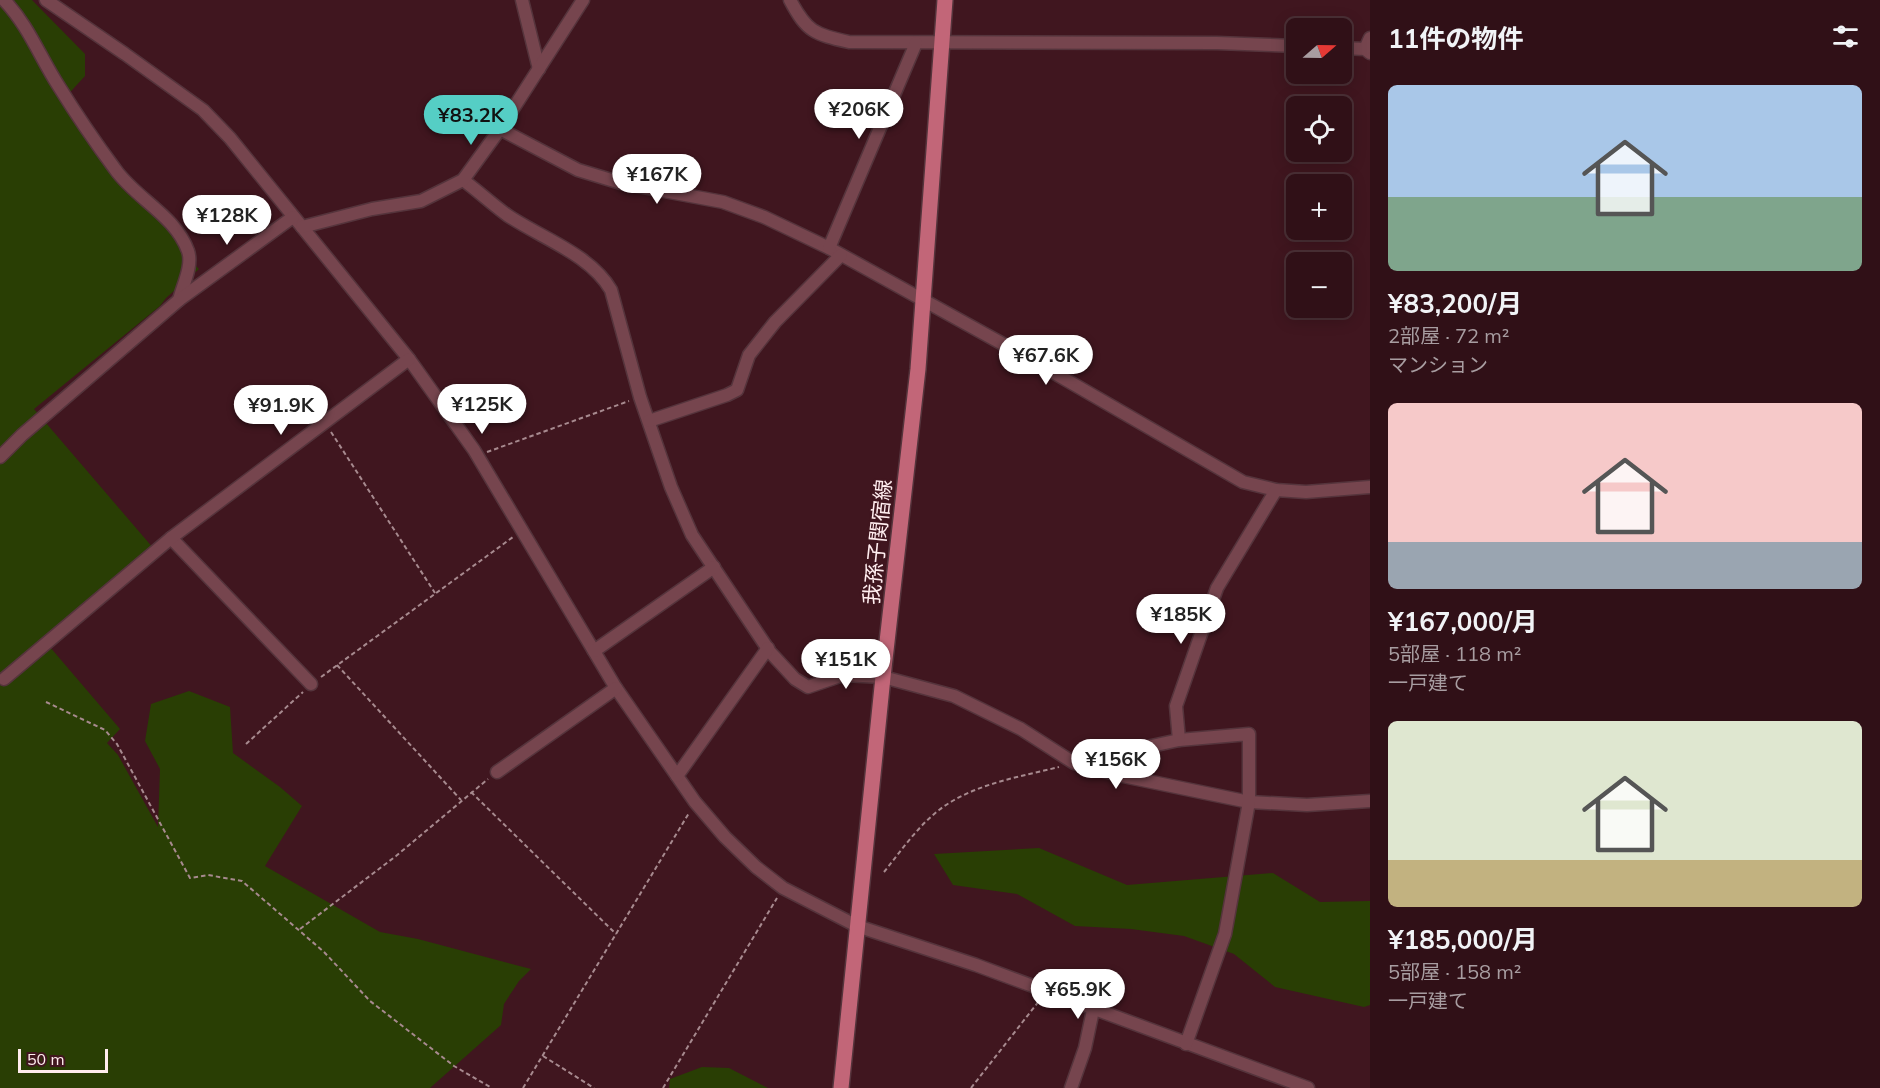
<!DOCTYPE html>
<html lang="ja">
<head>
<meta charset="utf-8">
<style>
	body { margin:0; font-family:Mulish,"Noto Sans JP",sans-serif; background:#3c1e24; color:#f1f3f6; height:100vh; display:flex; flex-direction:column; font-size:22px; white-space:nowrap }
	* { box-sizing:border-box; margin:0 }
	p { font-size:20px; color:#a89da1 }
	.icon { flex:none; width:33px; height:33px; fill:none; stroke:currentColor; stroke-width:2; stroke-linecap:round; stroke-linejoin:round }
	.map { position:relative; flex:1; overflow:hidden }
	.details { display:flex; flex-direction:column; background:#301017; width:510px }
	.details>* { flex:none }
	.needle { width:39px; rotate:70deg }
	.buttons { position:absolute; left:1286px; top:18px; display:grid; gap:12px }
	.buttons a { display:grid; place-items:center; width:66px; height:66px; border-radius:9px; background:#301017; box-shadow:0 3px 15px #0003,0 0 0 2px #4b3036; font-size:30px }
	.scale { position:absolute; left:18px; bottom:15px; width:90px; box-sizing:border-box; padding-left:6px; border:3px solid #ffedef; border-top:0; font-size:16px; line-height:21px; white-space:nowrap; color:#ffedef; -webkit-text-stroke:4px #40161f; paint-order:stroke }
	.price { position:absolute; translate:-50% -51px; padding:0 14px; border-radius:21px; background:#fff; color:#222; font-size:20px; line-height:39px; filter:drop-shadow(0 2px 3px #0008) }
	.price::after { content:''; position:absolute; left:50%; top:36px; width:18px; height:14px; margin-left:-9px; background:inherit; clip-path:polygon(0 0,100% 0,50% 100%) }
	.price.current { background:#55cec5; color:#111 }
	ul { padding:0; list-style:none }
	li { display:grid; align-content:center; gap:12px; height:318px; padding:0 18px }
	li span { display:grid; place-items:center; height:186px; border-radius:9px; color:#555 }
	li>.icon { margin-inline-start:auto }
	span .icon { width:108px; height:108px; fill:#fffc; stroke-width:1 }
	li b { font-size:26px }
	h2 { display:flex; justify-content:space-between; align-items:center; height:72px; padding:0 18px; font-size:26px }
	main { display:flex; flex:1; min-height:0 }
	.map>svg:first-child { display:block }
	.green { fill:#293e04 }
	.lines { fill:none; stroke-linecap:round; stroke-linejoin:round }
	.minor-casing { stroke:#55343c; stroke-width:15 }
	.major-casing { stroke:#55343c; stroke-width:18 }
	.path { stroke:#a78a8f; stroke-width:2; stroke-dasharray:4.5 3; stroke-linecap:butt }
	.minor { stroke:#76454e; stroke-width:12 }
	.major { stroke:#c26678; stroke-width:15 }
	.labels { text-anchor:middle; dominant-baseline:central; stroke-width:4.5; stroke-linejoin:round; paint-order:stroke }
	.street-label { font-size:21px; fill:#ffedef; stroke:#40161f }
</style>
</head>
<body>
<main>
<div class="map">
<svg width="1370" height="1088" viewBox="0 0 1370 1088">
	<rect width="100%" height="100%" fill="#40161f"/>
	<g class="green">
		<path d="M0,0H32L85,54V76L62,101L126,192L161,221L177,239L182,252L199,269L166,298L160,306L34,409L154,549L44,640L120,729L107,743L118,755L158,827L160,769L145,741L151,704L189,691L230,707L233,753L280,787L302,806L265,866L380,932L418,939L531,969L519,981L504,1004L501,1025L430,1088H0Z"/>
		<path d="M1039,848L1127,885L1273,873L1320,902L1370,901V1005L1364,1007L1275,987L1234,954L1184,936L1131,929L1075,926L1017,894L953,885L934,854Z"/>
		<path d="M702,1067L729,1068L768,1088H669L670,1079Z"/>
	</g>
	<g class="lines">
		<defs>
			<g id="minor">
				<path d="M4,0C28,25 40,57 58,85C76,114 95,142 115,169C136,199 175,215 188,251C193,265 183,285 179,300"/>
				<path d="M46,0L125,54L203,110L230,138L409,359L474,450L616,688L695,802L725,837L756,867L783,888L857,926L976,965L1308,1088"/>
				<path d="M522,0L539,69"/>
				<path d="M790,0C807,32 814,34 849,42L1217,43L1296,46"/>
				<path d="M1341,48L1365,49L1370,53"/>
				<path d="M1365,49L1370,38"/>
				<path d="M500,129L578,170L621,183L723,202L764,217L829,248L1030,359L1243,482L1276,490L1306,492L1370,487"/>
				<path d="M463,180C478,191 492,204 507,215C541,238 590,254 611,290L640,397L671,487L692,535L770,652L795,679L808,687L843,675L883,677L954,696L1021,729L1074,763L1123,776L1249,802L1307,805L1370,801"/>
				<path d="M302,227L372,209L421,201L463,180L500,129L583,0"/>
				<path d="M829,248L916,43"/>
				<path d="M649,421L727,395L737,390L749,355L775,322L841,255"/>
				<path d="M0,457L22,435L179,300L293,217"/>
				<path d="M171,538L311,684"/>
				<path d="M594,651L714,567"/>
				<path d="M4,679L171,538L409,359"/>
				<path d="M1179,740L1249,734V802L1225,934L1186,1044"/>
				<path d="M1078,762L1179,740L1176,706L1217,588L1276,490"/>
				<path d="M497,772L616,688"/>
				<path d="M677,776L768,648"/>
				<path d="M1071,1088L1085,1048L1093,1010"/>
			</g>
			<path id="major" d="M841,1088L883,677L918,369L945,0"/>
		</defs>
		<use href="#minor" class="minor-casing"/>
		<use href="#major" class="major-casing"/>
		<g class="path">
			<path d="M331,432L435,593"/>
			<path d="M487,452L629,401"/>
			<path d="M337,665L461,800"/>
			<path d="M321,677L513,537"/>
			<path d="M46,702L105,730L117,744L190,878L208,875L242,881L324,952L370,1001L454,1066L492,1088"/>
			<path d="M246,744L303,692"/>
			<path d="M471,792L616,934"/>
			<path d="M884,872C901,851 917,827 939,810C973,784 1019,777 1059,767"/>
			<path d="M300,929L396,856L488,779"/>
			<path d="M543,1056L594,1088"/>
			<path d="M523,1088L689,813"/>
			<path d="M663,1088L777,898"/>
			<path d="M971,1088L1039,1001"/>
		</g>
		<use href="#minor" class="minor"/>
		<use href="#major" class="major"/>
	</g>
	<g class="labels">
		<g class="street-label">
			<text transform="translate(877 542) rotate(-84)">我孫子関宿線</text>
		</g>
	</g>
</svg>
<div class="buttons">
<a><svg class="needle" viewBox="-14 -14 28 28"><path d="M0-13l5 13h-10z" fill="#e53935"/><path d="M0 13l5-13h-10z" fill="#a89da1"/></svg></a>
<a><svg class="icon" aria-label="locate" viewBox="0 0 24 24"><circle cx="12" cy="12" r="6"/><path d="M12 2v4M12 18v4M2 12h4M18 12h4"/></svg></a>
<a>+</a>
<a>−</a>
</div>
<div class="scale">50 m</div>
<b class="price" style="left:859px;top:140px">¥206K</b>
<b class="price current" style="left:471px;top:146px">¥83.2K</b>
<b class="price" style="left:657px;top:205px">¥167K</b>
<b class="price" style="left:227px;top:246px">¥128K</b>
<b class="price" style="left:1046px;top:386px">¥67.6K</b>
<b class="price" style="left:482px;top:435px">¥125K</b>
<b class="price" style="left:281px;top:436px">¥91.9K</b>
<b class="price" style="left:1181px;top:645px">¥185K</b>
<b class="price" style="left:846px;top:690px">¥151K</b>
<b class="price" style="left:1116px;top:790px">¥156K</b>
<b class="price" style="left:1078px;top:1020px">¥65.9K</b>
</div>
<section class="details">
<h2>11件の物件<svg class="icon" aria-label="filters" viewBox="0 0 24 24"><path d="M4 7h16M4 17h16"/><circle cx="9" cy="7" r="2"/><circle cx="15" cy="17" r="2"/></svg></h2>
<ul>
<li><span style="background:linear-gradient(#a9c7e8 60%,#7fa58c 0)"><svg class="icon" aria-label="home" viewBox="0 0 24 24"><path d="M3 11l9-7 9 7M6 9v11h12V9"/></svg></span><div><b>¥83,200/月</b><p>2部屋 · 72 m²</p><p>マンション</p></div></li>
<li><span style="background:linear-gradient(#f6c9c9 75%,#9aa5b1 0)"><svg class="icon" aria-label="home" viewBox="0 0 24 24"><path d="M3 11l9-7 9 7M6 9v11h12V9"/></svg></span><div><b>¥167,000/月</b><p>5部屋 · 118 m²</p><p>一戸建て</p></div></li>
<li><span style="background:linear-gradient(#dfe7d0 75%,#c2b280 0)"><svg class="icon" aria-label="home" viewBox="0 0 24 24"><path d="M3 11l9-7 9 7M6 9v11h12V9"/></svg></span><div><b>¥185,000/月</b><p>5部屋 · 158 m²</p><p>一戸建て</p></div></li>
</ul>
</section>
</main>
</body>
</html>
